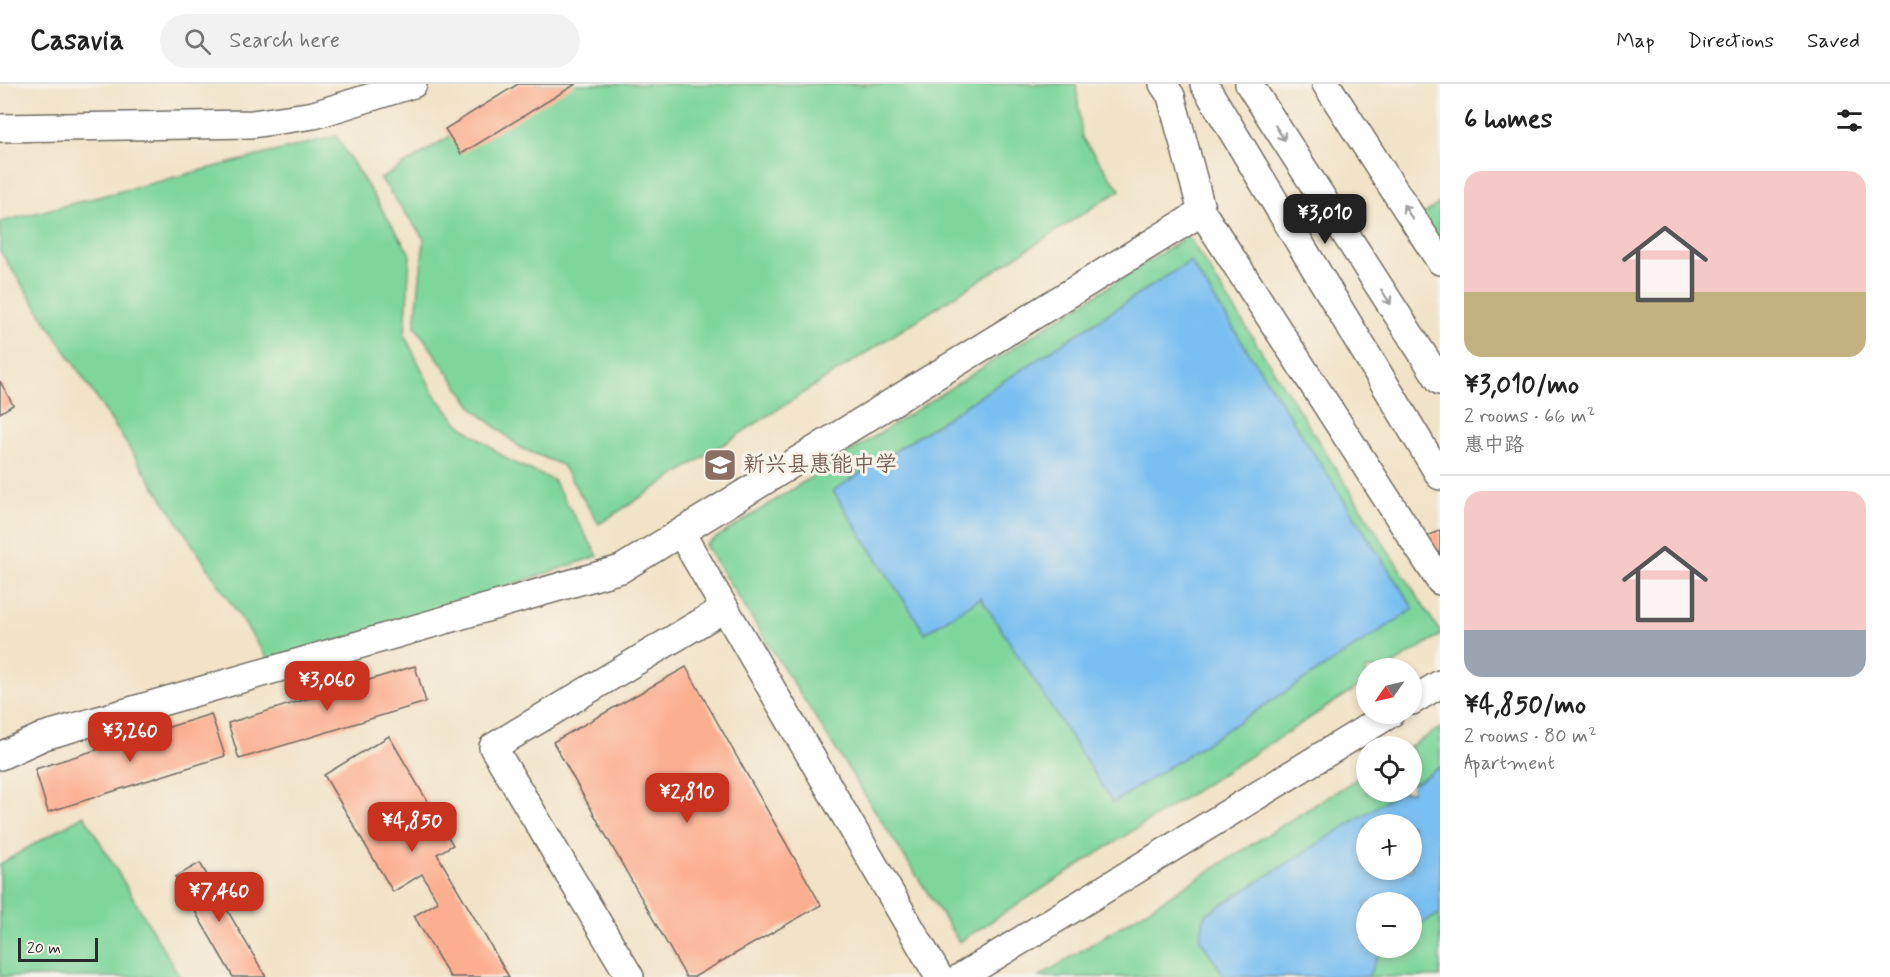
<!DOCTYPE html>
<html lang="en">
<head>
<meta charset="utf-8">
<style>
	body { margin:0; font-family:Mynerve,"LXGW WenKai TC",sans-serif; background:#f2f2f2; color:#222; height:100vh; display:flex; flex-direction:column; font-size:22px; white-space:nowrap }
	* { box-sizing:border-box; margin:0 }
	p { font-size:20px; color:#767676 }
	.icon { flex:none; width:33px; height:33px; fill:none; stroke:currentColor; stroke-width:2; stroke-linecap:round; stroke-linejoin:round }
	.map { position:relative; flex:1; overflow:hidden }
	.sheet { display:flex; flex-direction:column; background:#fff; width:450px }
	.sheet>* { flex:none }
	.needle { width:39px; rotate:236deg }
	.controls { position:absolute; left:1356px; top:574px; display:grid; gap:12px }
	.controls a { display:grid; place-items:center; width:66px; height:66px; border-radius:50%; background:#fff; box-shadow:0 3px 9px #0003; font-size:30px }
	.scale { position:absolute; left:18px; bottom:15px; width:80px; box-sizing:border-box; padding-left:6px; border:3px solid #2b2b2b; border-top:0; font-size:16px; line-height:21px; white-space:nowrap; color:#2b2b2b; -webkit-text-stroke:4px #f7f3e8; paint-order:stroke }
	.price { position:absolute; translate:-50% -51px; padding:0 14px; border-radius:12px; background:#c8321e; color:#fff; font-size:20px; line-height:39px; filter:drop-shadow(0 2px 3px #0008) }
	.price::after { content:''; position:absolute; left:50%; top:36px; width:18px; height:14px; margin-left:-9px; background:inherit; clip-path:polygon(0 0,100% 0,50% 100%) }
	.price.current { background:#222; color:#fff }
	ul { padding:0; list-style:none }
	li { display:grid; align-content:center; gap:12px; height:318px; padding:0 24px }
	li+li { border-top:2px solid #e0e0e0 }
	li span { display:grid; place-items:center; height:186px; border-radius:18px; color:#555 }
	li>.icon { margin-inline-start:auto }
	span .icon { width:108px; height:108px; fill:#fffc; stroke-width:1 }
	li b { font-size:26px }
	h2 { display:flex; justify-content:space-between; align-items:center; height:72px; padding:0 24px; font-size:26px }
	header { display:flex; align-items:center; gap:36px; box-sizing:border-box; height:84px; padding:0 30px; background:#fff; border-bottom:2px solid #e0e0e0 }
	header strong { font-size:28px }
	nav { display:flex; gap:33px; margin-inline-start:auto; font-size:21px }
	.search { width:420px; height:54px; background:#f2f2f2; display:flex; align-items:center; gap:15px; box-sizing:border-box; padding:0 21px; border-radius:33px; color:#767676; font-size:22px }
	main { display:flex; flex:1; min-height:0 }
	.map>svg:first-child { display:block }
	.green { fill:#7fd69b; stroke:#558063; stroke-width:1.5; fill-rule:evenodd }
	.water { fill:#7abff1; stroke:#52758e; stroke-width:1.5; fill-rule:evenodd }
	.building { fill:#fcae90 }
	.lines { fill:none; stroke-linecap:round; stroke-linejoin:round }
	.minor-casing { stroke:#706b62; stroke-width:30 }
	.minor { stroke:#fff; stroke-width:27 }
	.oneway { stroke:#a0a0a0 }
	.labels { text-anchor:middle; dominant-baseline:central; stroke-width:6; stroke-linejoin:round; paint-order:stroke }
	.education-label { font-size:22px; fill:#785e54; stroke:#f7f3e8; text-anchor:start }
</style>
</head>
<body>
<header>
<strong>Casavia</strong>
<div class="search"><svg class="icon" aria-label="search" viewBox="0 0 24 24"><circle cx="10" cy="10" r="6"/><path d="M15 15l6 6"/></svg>Search here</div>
<nav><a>Map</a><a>Directions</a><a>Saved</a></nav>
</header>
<main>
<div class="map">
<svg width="1440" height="893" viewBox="0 0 1440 893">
	<rect width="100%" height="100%" fill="#f7f3e8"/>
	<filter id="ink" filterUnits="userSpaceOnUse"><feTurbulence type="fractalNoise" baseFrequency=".0167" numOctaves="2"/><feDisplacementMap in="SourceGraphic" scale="12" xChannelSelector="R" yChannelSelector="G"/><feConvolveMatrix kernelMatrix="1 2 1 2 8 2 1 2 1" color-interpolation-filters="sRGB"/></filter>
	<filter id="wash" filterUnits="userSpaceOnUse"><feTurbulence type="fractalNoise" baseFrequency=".008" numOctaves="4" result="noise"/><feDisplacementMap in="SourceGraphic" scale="24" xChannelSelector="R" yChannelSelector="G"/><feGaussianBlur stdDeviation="1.35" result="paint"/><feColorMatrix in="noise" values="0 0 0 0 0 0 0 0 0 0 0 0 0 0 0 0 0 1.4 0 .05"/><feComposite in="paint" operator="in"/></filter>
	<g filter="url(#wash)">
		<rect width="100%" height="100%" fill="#f1e3c7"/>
		<g class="green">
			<path d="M534,0H1076L1082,54L1120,106L599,440L562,381L521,364L474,325L415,242L424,155L381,95Z"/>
			<path d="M336,52L410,170L405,252L434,310L459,340L510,377L553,396L598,472L271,580L0,167V138Z"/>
			<path d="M1440,119V177L1414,137Z"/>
			<path d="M1188,152L1440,548V551L1386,585H1366V598L959,858L705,461Z"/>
			<path d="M1440,644V893H1039L1366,689V708H1412V663H1409ZM1366,741H1412V786H1366ZM1366,819H1412V864H1366Z"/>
			<path d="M84,731L180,893H0V780Z"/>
		</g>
		<g class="water">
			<path d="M1190,177L1414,525L1113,719L981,514L925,549L833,407Z"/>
			<path d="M1440,683V830L1412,844V819H1366V864H1382L1368,893H1225L1200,855L1205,831L1400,708H1412V701ZM1366,741H1412V786H1366Z"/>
		</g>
		<g id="blocks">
			<g class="building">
				<path d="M518,0H576L461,70L445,45Z"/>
				<path d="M0,297L13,321L0,329Z"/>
				<path d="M1440,446V509L1413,460Z"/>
				<path d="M415,582L426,618L239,675L228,639Z"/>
				<path d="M686,583L821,821L694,893H686L553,658Z"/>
				<path d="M211,630L225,672L48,728L35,685Z"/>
				<path d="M389,652L453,761L437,770L509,893H450L414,832L438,818L422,790L393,808L324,691Z"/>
				<path d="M200,779L266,893H233L175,793Z"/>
			</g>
		</g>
	</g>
	<g filter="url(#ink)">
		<use href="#blocks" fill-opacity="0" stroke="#706b62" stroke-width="1.5"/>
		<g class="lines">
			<defs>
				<g id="minor">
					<path d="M1163,0L1171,12L1202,128L1440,497"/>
					<path d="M1204,0L1440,392"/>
					<path d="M1249,0L1440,297"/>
					<path d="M1326,0L1440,177"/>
					<path d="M0,44L252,40L314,31L413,0"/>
					<path d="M681,449L939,893"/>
					<path d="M1412,617L1440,600"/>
					<path d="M0,672L44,652L621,485L1202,128"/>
					<path d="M630,893L493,663L725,524"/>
					<path d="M961,893L1390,630"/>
				</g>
			</defs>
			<use href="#minor" class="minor-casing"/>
			<use href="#minor" class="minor"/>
		</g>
		<defs><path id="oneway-shaft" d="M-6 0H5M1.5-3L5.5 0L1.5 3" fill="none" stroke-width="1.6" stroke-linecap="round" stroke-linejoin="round" transform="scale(1.5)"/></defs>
		<g class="oneway">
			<use href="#oneway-shaft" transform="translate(1280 49) rotate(57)"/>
			<use href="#oneway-shaft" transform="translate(1408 128) rotate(-123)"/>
			<use href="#oneway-shaft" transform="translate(1386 213) rotate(57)"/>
		</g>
	</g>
	<defs>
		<symbol id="school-square" viewBox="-11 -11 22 22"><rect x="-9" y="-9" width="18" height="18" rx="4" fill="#8d6e63" stroke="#f7f3e8"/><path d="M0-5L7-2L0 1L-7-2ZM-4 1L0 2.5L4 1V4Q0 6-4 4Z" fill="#fff"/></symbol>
	</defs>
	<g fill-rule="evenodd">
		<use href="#school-square" x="701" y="362" width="38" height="38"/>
	</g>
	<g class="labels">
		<g class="education-label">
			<text x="743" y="381">新兴县惠能中学</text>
		</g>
	</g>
</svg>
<div class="controls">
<a><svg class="needle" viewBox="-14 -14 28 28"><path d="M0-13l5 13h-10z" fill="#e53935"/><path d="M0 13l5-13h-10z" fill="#767676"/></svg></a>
<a><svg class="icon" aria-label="locate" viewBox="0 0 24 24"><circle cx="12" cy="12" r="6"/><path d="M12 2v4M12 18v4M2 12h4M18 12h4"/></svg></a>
<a>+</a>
<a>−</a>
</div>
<div class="scale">20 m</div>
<b class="price current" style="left:1325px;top:161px">¥3,010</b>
<b class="price" style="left:327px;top:628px">¥3,060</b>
<b class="price" style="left:130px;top:679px">¥3,260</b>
<b class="price" style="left:687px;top:740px">¥2,810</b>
<b class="price" style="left:412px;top:769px">¥4,850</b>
<b class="price" style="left:219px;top:839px">¥7,460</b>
</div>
<section class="sheet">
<h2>6 homes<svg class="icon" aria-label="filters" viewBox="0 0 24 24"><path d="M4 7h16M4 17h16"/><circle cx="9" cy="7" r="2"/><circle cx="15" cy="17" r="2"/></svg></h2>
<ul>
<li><span style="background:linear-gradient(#f6c9c9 65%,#c2b280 0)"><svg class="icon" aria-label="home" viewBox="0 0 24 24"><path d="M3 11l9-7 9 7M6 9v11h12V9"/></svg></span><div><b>¥3,010/mo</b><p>2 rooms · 66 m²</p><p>惠中路</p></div></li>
<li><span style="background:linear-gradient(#f6c9c9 75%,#9aa5b1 0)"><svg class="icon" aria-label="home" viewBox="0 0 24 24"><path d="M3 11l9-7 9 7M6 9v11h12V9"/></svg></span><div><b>¥4,850/mo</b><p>2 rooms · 80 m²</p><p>Apartment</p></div></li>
</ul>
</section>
</main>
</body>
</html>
